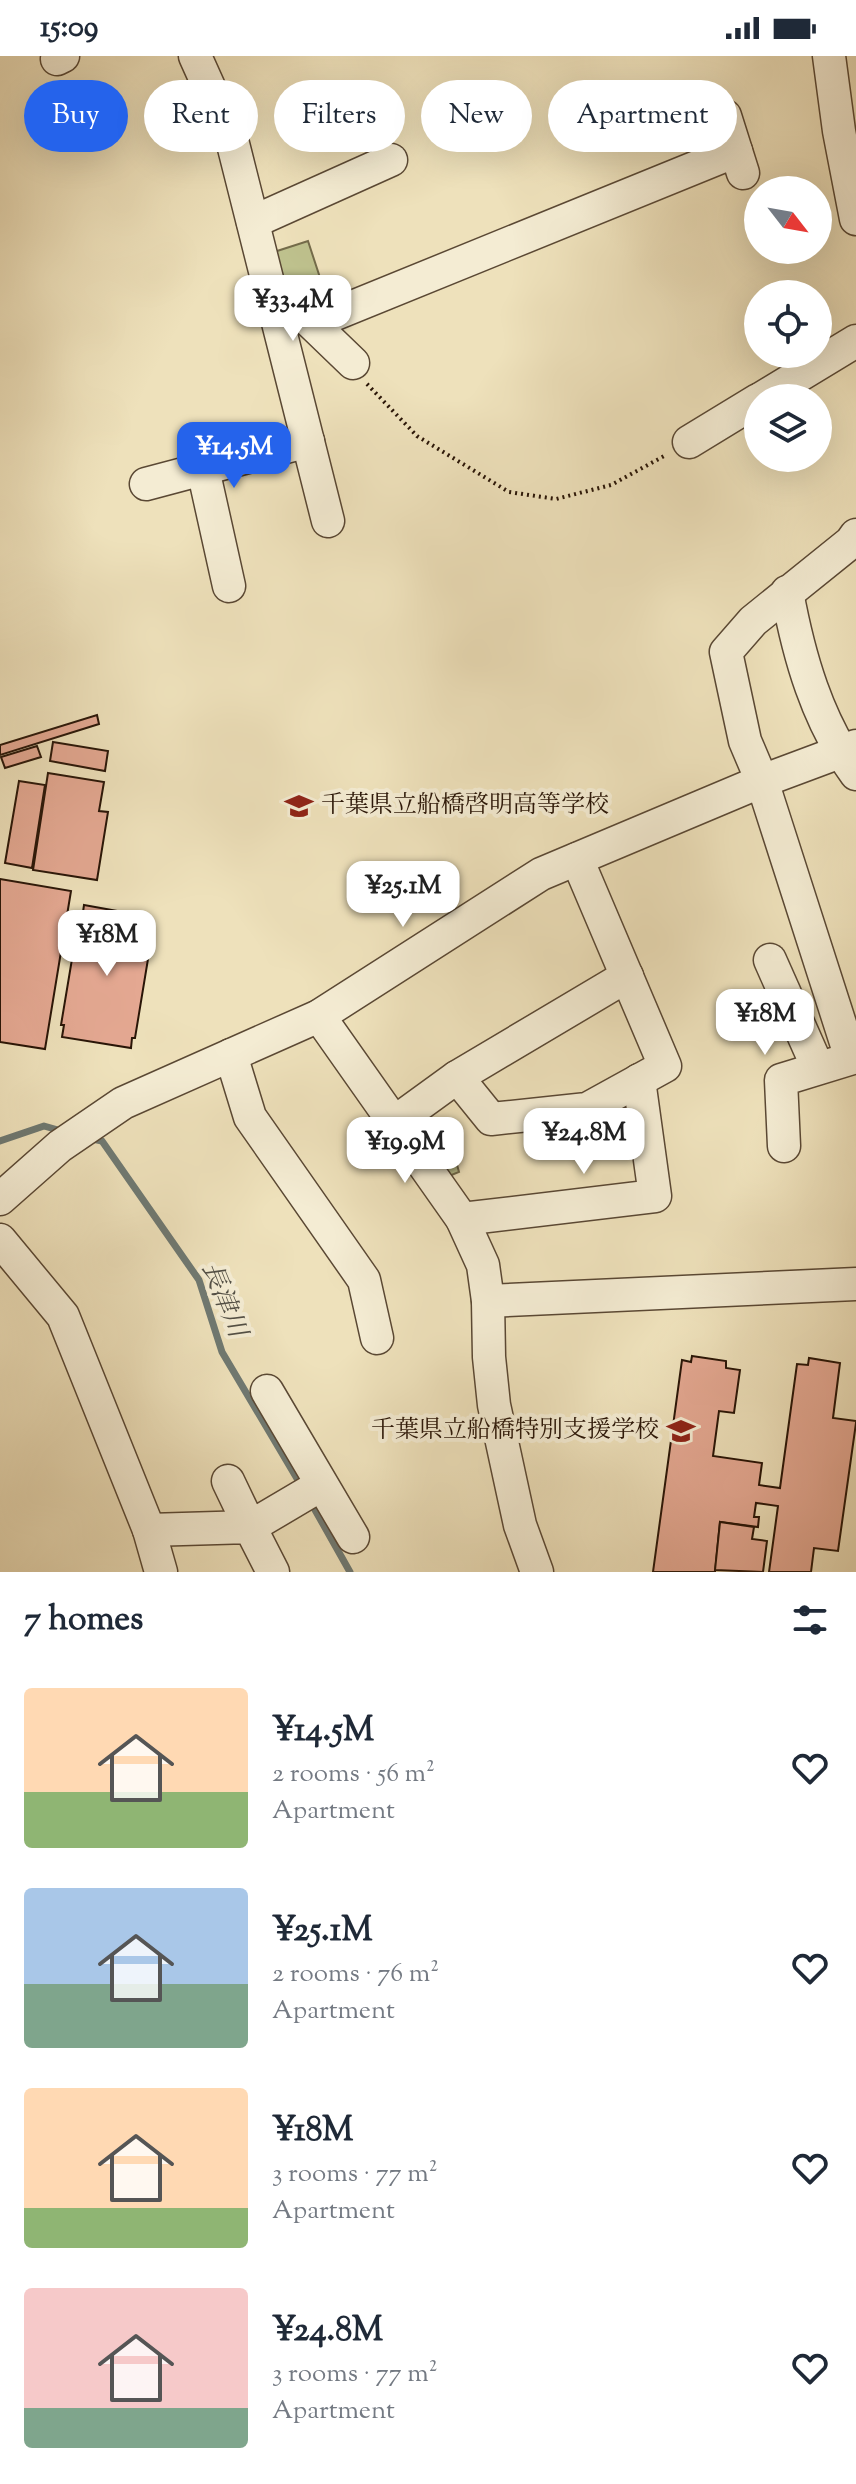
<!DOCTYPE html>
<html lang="en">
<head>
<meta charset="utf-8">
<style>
	body { margin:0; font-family:"Sorts Mill Goudy","Noto Serif JP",serif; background:#f2f2f3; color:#1f2937; height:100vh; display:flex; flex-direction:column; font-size:30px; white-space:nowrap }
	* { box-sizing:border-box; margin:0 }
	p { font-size:26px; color:#747a83 }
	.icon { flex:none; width:44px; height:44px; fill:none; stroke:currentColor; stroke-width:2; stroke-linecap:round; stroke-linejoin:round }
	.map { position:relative; height:1516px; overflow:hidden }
	.panel { display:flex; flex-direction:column; background:#fff; flex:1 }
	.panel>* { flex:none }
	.hud { position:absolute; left:24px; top:24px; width:808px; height:72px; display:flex; gap:16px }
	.needle { width:52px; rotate:121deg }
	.fabs { position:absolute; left:744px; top:120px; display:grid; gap:16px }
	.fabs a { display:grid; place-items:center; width:88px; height:88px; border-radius:50%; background:#fff; box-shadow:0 8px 32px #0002; font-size:40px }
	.price { position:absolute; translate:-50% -68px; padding:0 18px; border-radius:16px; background:#fff; color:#222; font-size:26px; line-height:52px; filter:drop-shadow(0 2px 4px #0008) }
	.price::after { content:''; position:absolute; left:50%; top:48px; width:24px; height:18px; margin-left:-12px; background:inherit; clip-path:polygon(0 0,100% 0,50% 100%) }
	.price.selected { background:#2563eb; color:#fff }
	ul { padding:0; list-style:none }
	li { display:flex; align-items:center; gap:24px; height:200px; padding:0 24px }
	li span { display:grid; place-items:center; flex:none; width:224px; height:160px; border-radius:8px; color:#555 }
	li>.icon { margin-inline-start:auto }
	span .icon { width:96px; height:96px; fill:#fffc; stroke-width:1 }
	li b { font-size:34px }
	h2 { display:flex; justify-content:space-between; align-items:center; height:96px; padding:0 24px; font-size:34px }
	.pill { padding:0 28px; border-radius:36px; background:#fff; box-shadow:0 8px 32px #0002; font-size:28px; line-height:72px }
	.pill.selected { background:#2563eb; color:#fff }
	.status { display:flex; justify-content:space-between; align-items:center; height:56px; padding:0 40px; background:#fff; direction:ltr }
	.status svg { height:22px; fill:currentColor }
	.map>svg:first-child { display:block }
	.green { fill:#bec18d; stroke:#746b4a; stroke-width:2 }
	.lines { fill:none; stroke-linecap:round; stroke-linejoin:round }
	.stream { stroke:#6f7972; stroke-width:7 }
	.building { fill:#e4a892; stroke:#291507; stroke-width:2 }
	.minor-casing { stroke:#5a4834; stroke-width:35 }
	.path { stroke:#291507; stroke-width:4; stroke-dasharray:2 4; stroke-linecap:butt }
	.minor { stroke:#f4ecd3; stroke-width:32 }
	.labels { text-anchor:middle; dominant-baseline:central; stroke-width:8; stroke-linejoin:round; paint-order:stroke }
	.poi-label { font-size:24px; fill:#291507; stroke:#f4ecd3; text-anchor:start }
	.water-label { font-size:26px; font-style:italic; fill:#524f45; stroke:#f4ecd3 }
</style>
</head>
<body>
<div class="status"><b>15:09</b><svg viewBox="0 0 49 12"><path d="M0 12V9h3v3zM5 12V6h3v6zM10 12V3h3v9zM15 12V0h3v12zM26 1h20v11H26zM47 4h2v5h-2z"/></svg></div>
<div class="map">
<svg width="856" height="1516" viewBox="0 0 856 1516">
	<rect width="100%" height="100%" fill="#eee1bb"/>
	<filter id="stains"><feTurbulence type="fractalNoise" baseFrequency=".0025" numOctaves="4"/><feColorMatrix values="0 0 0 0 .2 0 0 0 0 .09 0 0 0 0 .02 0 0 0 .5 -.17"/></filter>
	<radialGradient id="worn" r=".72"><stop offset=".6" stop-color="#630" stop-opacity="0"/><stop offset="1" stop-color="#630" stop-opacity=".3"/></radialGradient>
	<g class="green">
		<path d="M308,185L328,246L312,251L283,225L274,196Z"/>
		<path d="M425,1060L452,1091L459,1116L449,1120L411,1070Z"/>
	</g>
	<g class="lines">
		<g class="stream">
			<path d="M88,1082L102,1085L199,1224L222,1296L302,1431"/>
			<path d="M0,1085L44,1070L65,1076"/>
			<path d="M310,1445L350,1516"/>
		</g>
	</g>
	<g class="building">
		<path d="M97,659L99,668L0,699V689Z"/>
		<path d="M53,686L108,695L105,715L50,705Z"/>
		<path d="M37,690L41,701L5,712L1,701Z"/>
		<path d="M48,717L104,726L99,755L108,756L97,824L33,814Z"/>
		<path d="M19,725L45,729L32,812L5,807Z"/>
		<path d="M0,823L71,835L45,993L0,986Z"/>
		<path d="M84,849L151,861L144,902L148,903L135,982H132L131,992L62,981L64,969H61L74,891H78Z"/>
		<path d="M692,1300L726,1305V1312L740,1314L734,1357L719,1355L713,1400L762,1407L759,1429L780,1432L797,1308L808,1309L809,1302L840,1307L833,1362L856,1365V1367L838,1495L814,1492L811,1516H769L778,1450L756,1447L754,1461H759L758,1471L720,1466L715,1516H653L682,1304L691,1306Z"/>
		<path d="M720,1466L754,1471L752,1483L767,1485L763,1516L715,1514Z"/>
	</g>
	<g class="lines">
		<defs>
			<g id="minor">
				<path d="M195,0L231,80L328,465"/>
				<path d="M829,0L839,75L856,163"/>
				<path d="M57,3L63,0"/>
				<path d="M725,60L743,117"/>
				<path d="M253,166L391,104"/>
				<path d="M298,254L353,307"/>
				<path d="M313,267L736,95"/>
				<path d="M762,342L856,285"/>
				<path d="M689,386L758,344"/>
				<path d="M203,413L229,530"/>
				<path d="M146,428L308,385"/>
				<path d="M787,536C799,601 817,664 856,718"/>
				<path d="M770,904L818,1012"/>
				<path d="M319,960L462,1163L483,1209L488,1245L489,1301L494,1349L520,1469L537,1516"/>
				<path d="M231,999L250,1061L364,1224L377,1282"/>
				<path d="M851,1002L762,725L745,685L726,596L753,565L851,486L856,479"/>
				<path d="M457,1021L491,1063L587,1053L665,1010L577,803"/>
				<path d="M395,1066L457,1021L627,920"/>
				<path d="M784,1090L781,1024L856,1001"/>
				<path d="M0,1143L60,1090L123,1047L319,960L541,818L762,725L856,690"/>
				<path d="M462,1163L655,1140L639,1024"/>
				<path d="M0,1184L63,1260L149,1474L250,1471L273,1516"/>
				<path d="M488,1245L856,1228"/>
				<path d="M267,1335L353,1481"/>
				<path d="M228,1425L250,1471L321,1429"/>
				<path d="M149,1474L161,1516"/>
			</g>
		</defs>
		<use href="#minor" class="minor-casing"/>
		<path class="path" d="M367,328L417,380L509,436L556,443L611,429L666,399"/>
		<use href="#minor" class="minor"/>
	</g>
	<defs>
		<symbol id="school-bare" viewBox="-9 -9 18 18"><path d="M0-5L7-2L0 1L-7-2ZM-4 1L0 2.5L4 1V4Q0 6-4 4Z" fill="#8f2418" stroke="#f4ecd3" stroke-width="2.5" paint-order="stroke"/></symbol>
	</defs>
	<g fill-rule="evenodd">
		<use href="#school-bare" x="279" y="730" width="40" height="40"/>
		<use href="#school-bare" x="661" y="1355" width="40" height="40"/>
	</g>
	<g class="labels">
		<g class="poi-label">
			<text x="321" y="750">千葉県立船橋啓明高等学校</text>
			<text x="659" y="1375" text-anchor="end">千葉県立船橋特別支援学校</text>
		</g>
		<g class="water-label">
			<text transform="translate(223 1244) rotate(68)">長津川</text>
		</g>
	</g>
	<rect width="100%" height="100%" filter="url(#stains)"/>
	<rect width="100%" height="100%" fill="url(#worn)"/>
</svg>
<div class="fabs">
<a><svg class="needle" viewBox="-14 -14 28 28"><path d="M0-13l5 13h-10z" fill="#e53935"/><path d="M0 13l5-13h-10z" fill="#747a83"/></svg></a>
<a><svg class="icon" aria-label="locate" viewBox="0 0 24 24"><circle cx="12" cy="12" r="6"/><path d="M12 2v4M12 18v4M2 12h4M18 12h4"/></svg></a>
<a><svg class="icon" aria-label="layers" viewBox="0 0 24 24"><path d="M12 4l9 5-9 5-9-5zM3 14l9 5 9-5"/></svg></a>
</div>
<b class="price" style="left:293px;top:287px">¥33.4M</b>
<b class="price selected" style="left:234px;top:434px">¥14.5M</b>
<b class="price" style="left:403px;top:873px">¥25.1M</b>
<b class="price" style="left:107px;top:922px">¥18M</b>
<b class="price" style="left:765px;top:1001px">¥18M</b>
<b class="price" style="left:584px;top:1120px">¥24.8M</b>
<b class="price" style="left:405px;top:1129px">¥19.9M</b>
<div class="hud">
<a class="pill selected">Buy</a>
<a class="pill">Rent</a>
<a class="pill">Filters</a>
<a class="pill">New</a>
<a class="pill">Apartment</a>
</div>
</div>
<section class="panel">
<h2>7 homes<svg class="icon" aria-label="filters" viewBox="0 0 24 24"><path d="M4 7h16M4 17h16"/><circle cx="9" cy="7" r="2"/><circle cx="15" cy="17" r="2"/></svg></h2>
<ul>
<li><span style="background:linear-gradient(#ffd9b3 65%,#8fb573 0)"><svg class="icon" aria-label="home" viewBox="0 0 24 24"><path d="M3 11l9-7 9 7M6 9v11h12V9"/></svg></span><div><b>¥14.5M</b><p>2 rooms · 56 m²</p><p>Apartment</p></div><svg class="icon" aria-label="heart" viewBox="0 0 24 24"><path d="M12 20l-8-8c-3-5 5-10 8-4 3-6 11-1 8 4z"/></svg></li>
<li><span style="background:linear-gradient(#a9c7e8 60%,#7fa58c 0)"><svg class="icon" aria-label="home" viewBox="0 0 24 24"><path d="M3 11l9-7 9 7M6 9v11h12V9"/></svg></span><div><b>¥25.1M</b><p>2 rooms · 76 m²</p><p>Apartment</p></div><svg class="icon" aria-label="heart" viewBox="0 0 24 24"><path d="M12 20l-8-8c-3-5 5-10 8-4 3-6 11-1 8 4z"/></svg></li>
<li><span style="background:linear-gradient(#ffd9b3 75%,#8fb573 0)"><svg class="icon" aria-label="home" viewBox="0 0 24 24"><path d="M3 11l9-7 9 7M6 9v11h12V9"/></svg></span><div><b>¥18M</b><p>3 rooms · 77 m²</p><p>Apartment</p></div><svg class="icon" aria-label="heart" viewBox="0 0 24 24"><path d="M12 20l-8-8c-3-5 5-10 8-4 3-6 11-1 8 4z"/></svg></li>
<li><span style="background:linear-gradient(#f6c9c9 75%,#7fa58c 0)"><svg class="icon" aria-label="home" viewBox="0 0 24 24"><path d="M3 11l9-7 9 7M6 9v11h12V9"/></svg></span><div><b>¥24.8M</b><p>3 rooms · 77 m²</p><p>Apartment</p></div><svg class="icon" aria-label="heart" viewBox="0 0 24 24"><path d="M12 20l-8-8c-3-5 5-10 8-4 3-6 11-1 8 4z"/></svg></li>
</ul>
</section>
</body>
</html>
